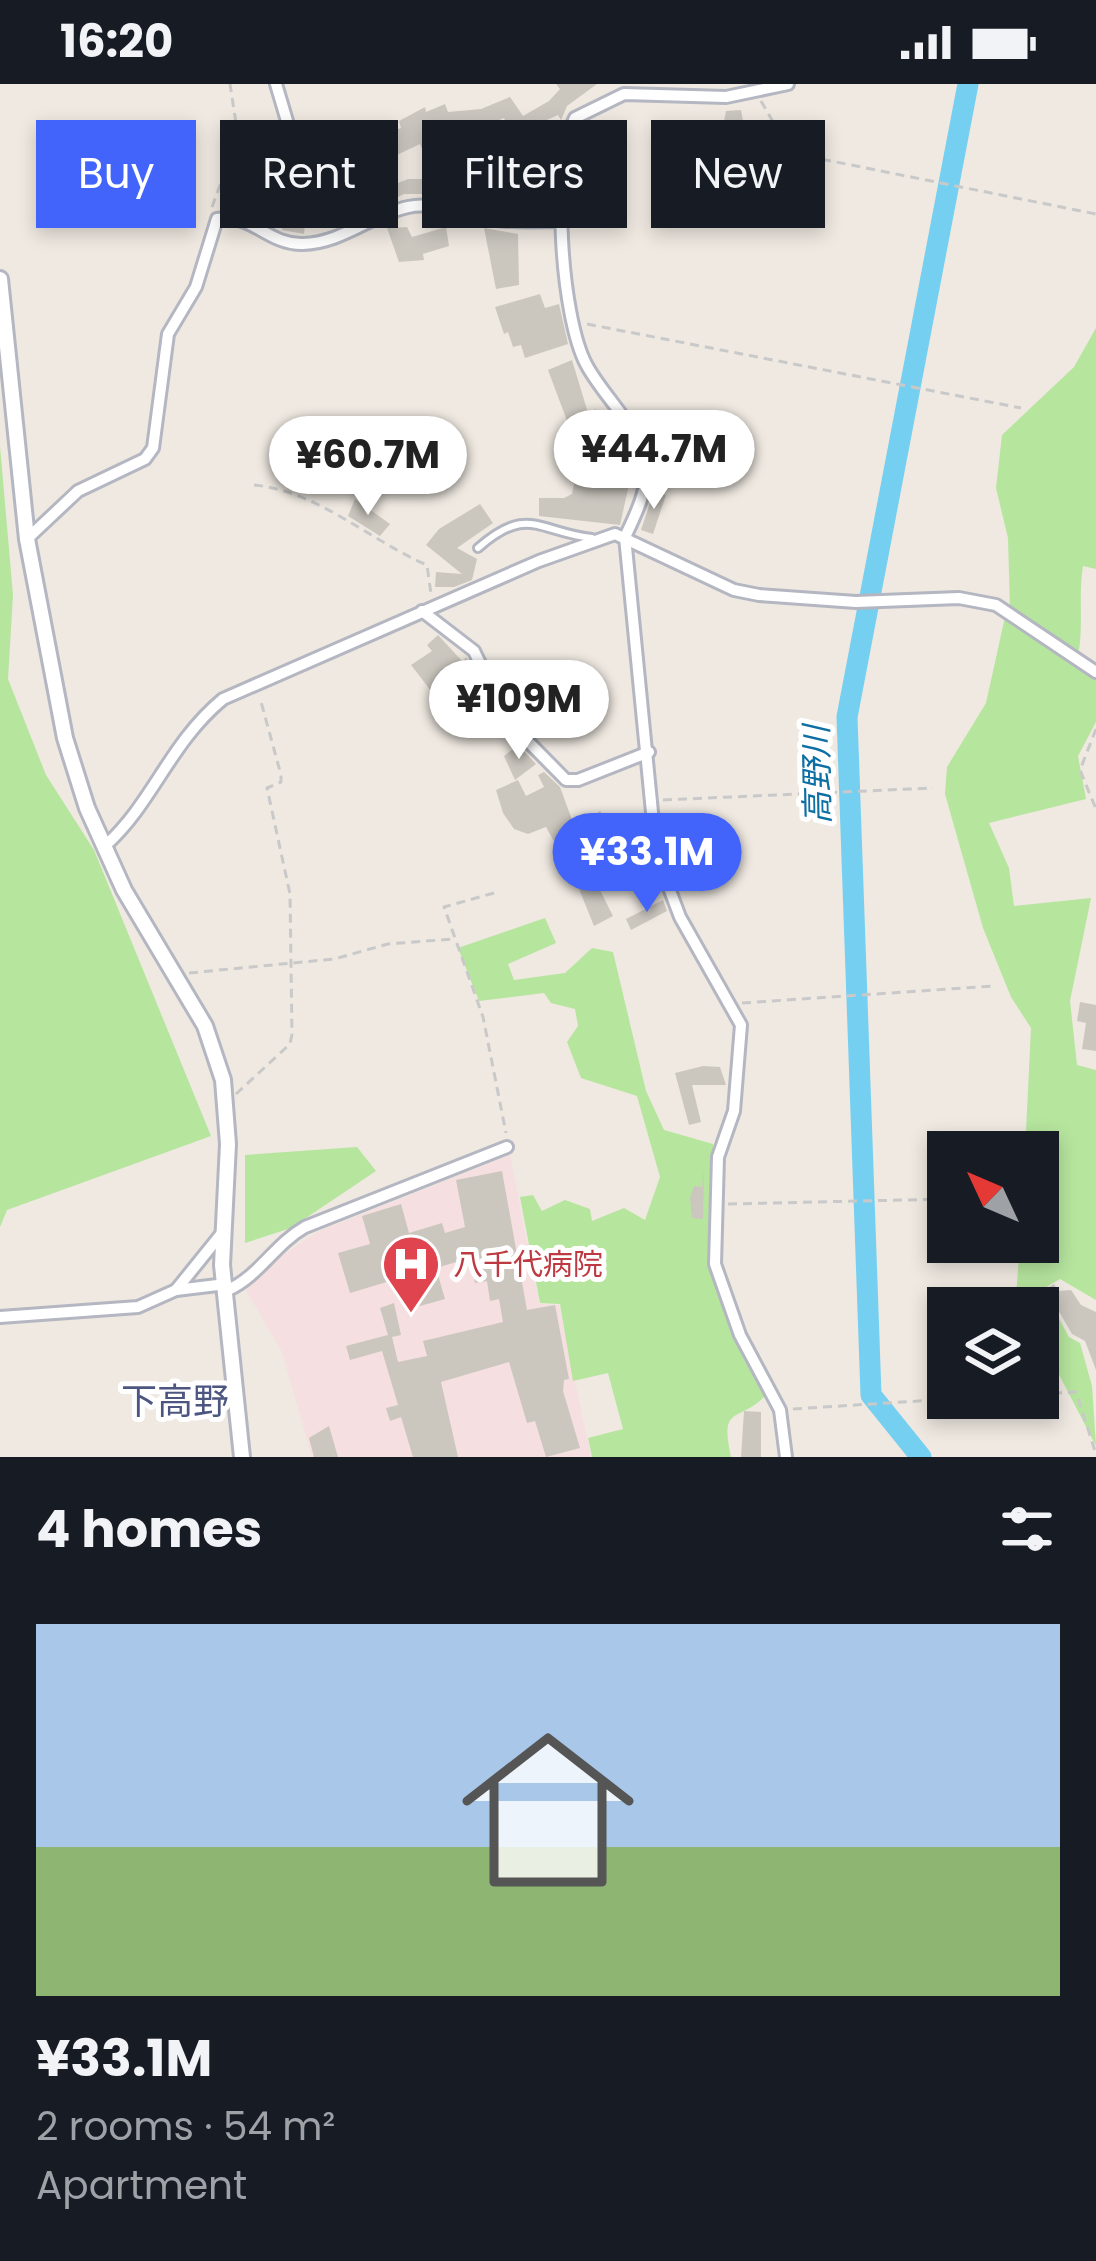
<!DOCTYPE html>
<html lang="en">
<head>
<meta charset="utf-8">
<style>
	body { margin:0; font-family:Poppins,"Noto Sans JP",sans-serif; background:#20242c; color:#f1f3f6; height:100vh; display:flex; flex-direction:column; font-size:45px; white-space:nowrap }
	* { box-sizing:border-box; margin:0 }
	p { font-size:39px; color:#9ea1a6 }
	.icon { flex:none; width:66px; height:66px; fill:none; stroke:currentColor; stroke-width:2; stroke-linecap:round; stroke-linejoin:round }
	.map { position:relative; height:1373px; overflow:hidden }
	.drawer { display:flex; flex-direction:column; background:#171b24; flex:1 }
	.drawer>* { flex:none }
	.guide { position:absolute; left:36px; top:36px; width:1026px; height:108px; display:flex; gap:24px }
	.needle { width:78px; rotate:314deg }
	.buttons { position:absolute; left:927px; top:1047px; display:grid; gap:24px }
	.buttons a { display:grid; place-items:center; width:132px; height:132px; border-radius:0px; background:#171b24; box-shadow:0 6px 18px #0003; font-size:60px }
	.price { position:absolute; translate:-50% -102px; padding:0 27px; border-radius:42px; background:#fff; color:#222; font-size:39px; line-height:78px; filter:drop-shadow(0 3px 6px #0008) }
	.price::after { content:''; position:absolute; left:50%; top:72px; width:36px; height:27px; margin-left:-18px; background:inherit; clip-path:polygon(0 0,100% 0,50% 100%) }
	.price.current { background:#4264fb; color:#fff }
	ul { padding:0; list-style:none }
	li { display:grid; align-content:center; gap:24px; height:636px; padding:0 36px }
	li span { display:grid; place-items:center; height:372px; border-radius:0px; color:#555 }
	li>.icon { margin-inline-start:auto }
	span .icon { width:216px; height:216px; fill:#fffc; stroke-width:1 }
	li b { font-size:51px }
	h2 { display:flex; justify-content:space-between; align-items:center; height:144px; padding:0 36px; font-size:51px }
	.tag { padding:0 42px; border-radius:0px; background:#171b24; box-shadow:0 6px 18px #0003; font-size:42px; line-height:108px }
	.tag.current { background:#4264fb; color:#fff }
	.status { display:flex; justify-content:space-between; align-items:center; height:84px; padding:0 60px; background:#171b24; direction:ltr }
	.status svg { height:33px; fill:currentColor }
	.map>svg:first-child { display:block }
	.medical { fill:#f5dfe0 }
	.green { fill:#b6e59e }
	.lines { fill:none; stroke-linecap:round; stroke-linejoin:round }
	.river { stroke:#75cff0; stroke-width:21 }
	.building { fill:#cbc7bf; fill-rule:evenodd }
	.service-casing { stroke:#b4b7c1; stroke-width:12 }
	.minor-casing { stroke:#b4b7c1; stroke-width:16 }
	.tertiary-casing { stroke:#b4b7c1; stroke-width:20 }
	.path { stroke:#c9c9c9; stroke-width:3; stroke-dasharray:9 6; stroke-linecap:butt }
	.service { stroke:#fff; stroke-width:6 }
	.minor { stroke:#fff; stroke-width:10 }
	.tertiary { stroke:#fff; stroke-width:14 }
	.labels { text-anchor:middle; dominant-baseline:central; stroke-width:10; stroke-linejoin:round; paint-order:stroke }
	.health-label { font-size:30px; fill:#be3a42; stroke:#fff; text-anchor:start }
	.water-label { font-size:33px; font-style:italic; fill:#0d6fa3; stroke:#fff }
	.quarter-label { font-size:36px; fill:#4d5680; stroke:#fff }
</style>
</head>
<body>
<div class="status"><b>16:20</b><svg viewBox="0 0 49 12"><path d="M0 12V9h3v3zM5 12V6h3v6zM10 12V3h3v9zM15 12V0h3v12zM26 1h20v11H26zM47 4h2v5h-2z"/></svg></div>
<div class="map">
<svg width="1096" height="1373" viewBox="0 0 1096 1373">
	<rect width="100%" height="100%" fill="#efe9e1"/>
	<path class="medical" d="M510,1071L539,1220L559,1221L591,1373H312L282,1268L246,1206L277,1175L317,1148Z"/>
	<g class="green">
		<path d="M1096,244V485L1083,482C1078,513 1084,541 1078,572L1010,525L1008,454L996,404L1002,351L1074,283Z"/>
		<path d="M0,362L13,511L8,595L46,691L94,766L211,1052L7,1126L0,1143Z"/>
		<path d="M1005,533L1096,593V638L1078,672L1086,715L989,739L1009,784L1014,822L1091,814L1070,917L1077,981L1096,986V1216L1060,1195L1043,1205L1069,1253L1080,1259L1092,1302L1096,1362L1038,1250V1224H1022L1016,1213L1020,1158H1038V1068H1025L1031,944L1011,913L983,844L945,710L947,683L986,619Z"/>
		<path d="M545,834L556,859L508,880L514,896L565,889L592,864L613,868L646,1007L664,1046L713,1060L711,1181L749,1282L766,1311C739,1340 719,1319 731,1373H592L588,1354L623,1345L608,1289L573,1297L560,1220L540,1219L520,1113L533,1111L542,1127L565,1116L590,1125L592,1137L624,1124L645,1136L660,1093L637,1012L581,994L567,958L578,942L575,925L551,919L544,909L479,917L458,864Z"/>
		<path d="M357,1063L376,1087L291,1144L245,1159V1071Z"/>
	</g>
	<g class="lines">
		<path class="river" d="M921,1373L871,1311L847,633L968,0"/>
	</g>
	<g class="building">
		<path d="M556,0H597L567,22L561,36L558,31L522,47L520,72L504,34L484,42L488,60L449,68L444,58L423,67L420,60L380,79L371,55L401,44L399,37L425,23L426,28L445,20L448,28L481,25L510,13L523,32L549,17L560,5Z"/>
		<path d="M741,26L745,47L740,72L718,68L726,27Z"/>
		<path d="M356,78L368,111L408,95H422L423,110H404L357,133L348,96L335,101L331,89Z"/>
		<path d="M286,117L307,120L304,150L282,146Z"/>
		<path d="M407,143L412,153L446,143L449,162L423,170L424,176L399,178L387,144Z"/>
		<path d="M484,144L518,150L519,201L496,205Z"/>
		<path d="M540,210L545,224L559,220L568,260L525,274L521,261L513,263L508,248L504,250L495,223Z"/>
		<path d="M572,276L588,329L596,325L602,338L612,334L618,342L620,349L600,355L606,374L635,378V396H630L620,441L539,432V414H564L572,410L574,400L597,404L601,377L584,382L548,286Z"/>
		<path d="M654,407L666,411L653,450L641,446Z"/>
		<path d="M355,415L390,440L380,452L348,432Z"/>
		<path d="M480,420L493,439L457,464L477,475L472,496L454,503H435L436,488L462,490L426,461L439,445Z"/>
		<path d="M438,551L463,578L466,573L477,595L459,608L462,615L445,625L411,581L432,567L427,561Z"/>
		<path d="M518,661L536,680L515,696L504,672Z"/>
		<path d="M544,688L560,703L575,744L600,727L632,775L646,770L652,787L634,794L632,790L600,806L613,832L594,842L575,795L555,771L560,768L546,743L528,750L514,745L503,729L496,706L518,696L526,712L544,703L538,691ZM599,748L615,778L591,790L574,764Z"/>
		<path d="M663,816L667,827L631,846L626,835Z"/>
		<path d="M1080,918L1096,921V967L1082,965L1086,939L1077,937Z"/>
		<path d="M703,982L720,983L726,1001H692L701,1038L689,1041L675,989Z"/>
		<path d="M704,1086L703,1135L692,1134L690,1114L694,1102L702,1103Z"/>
		<path d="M502,1087L527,1226L555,1221L569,1295L564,1296L563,1307L580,1364L546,1373L535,1337L527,1339L509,1278L441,1298L458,1373H413L401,1333L390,1337L386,1324L398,1321L382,1267L350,1276L346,1262L388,1251L380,1224L394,1219L401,1251L392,1253L398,1278L427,1272L423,1257L503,1238L499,1215L490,1217L487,1197L475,1199L470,1174L436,1184L445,1215L413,1224L401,1180L387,1184L390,1197L350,1209L338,1169L370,1160L362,1132L401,1120L409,1149L442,1139L445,1149L465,1143L456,1096Z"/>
		<path d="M1054,1200L1058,1207L1071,1206L1081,1221L1096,1228V1286L1085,1257L1072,1250L1046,1205Z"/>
		<path d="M744,1327L761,1328V1373H741Z"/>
		<path d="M329,1342L338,1373H314L309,1354Z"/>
	</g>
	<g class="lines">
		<defs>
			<path id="service" d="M478,464C528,420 538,448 592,454"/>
			<g id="minor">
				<path d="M276,0L290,47"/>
				<path d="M27,455L78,407L145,375L153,364L168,250L196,203L217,135C252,129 268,161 303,160C342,159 371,131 408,123C434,117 463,131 490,135C514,139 540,137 564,137"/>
				<path d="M422,527L474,567L507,636L566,696H578L649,668"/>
				<path d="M106,761C154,717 169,660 223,615L539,477L615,450L734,506L759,511L856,518L959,514L996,521L1096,588"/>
				<path d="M176,1206L222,1149"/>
				<path d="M228,1206C259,1192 275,1160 305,1143L507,1063"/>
				<path d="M0,1233L138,1223L176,1206L226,1200"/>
				<path d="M786,1373L780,1326L740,1251L715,1180L718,1073L734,1027L741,941L680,833L656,769L625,453C635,432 648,406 646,383C642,345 603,313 586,280C561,232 551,83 575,34L624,10L726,13L788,0"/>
			</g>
			<path id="tertiary" d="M0,195L27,455L65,654L87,724L124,806L205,942L223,996L228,1060L222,1181L242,1373"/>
		</defs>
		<use href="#service" class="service-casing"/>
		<use href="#minor" class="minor-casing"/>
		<use href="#tertiary" class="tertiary-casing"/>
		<g class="path">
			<path d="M761,17L787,62L801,71L1096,130"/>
			<path d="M445,116C457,76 488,80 520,64C534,56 547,47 562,40"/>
			<path d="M212,123L238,52L230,0"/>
			<path d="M587,240L1021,324"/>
			<path d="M254,401C318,407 369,456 427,481L431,510"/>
			<path d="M1096,645L1080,686L1096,725"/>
			<path d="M663,716L933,704"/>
			<path d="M494,809L444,823L483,933L506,1049"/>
			<path d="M189,889L334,875L388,860L453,855"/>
			<path d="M742,919L994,902"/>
			<path d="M236,1010L290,960L292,950L290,810L267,704L281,698V691L260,614"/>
			<path d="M728,1120L948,1115"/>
			<path d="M1038,1310L1076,1308L1096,1370"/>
			<path d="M793,1325L966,1314"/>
		</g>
		<use href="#service" class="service"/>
		<use href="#minor" class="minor"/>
		<use href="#tertiary" class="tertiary"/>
	</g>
	<defs>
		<symbol id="hospital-pin" viewBox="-11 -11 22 30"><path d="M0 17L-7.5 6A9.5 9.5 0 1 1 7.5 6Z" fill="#e0444e" stroke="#fff"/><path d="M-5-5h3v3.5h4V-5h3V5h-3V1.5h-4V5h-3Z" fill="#fff"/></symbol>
	</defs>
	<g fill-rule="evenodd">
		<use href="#hospital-pin" x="378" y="1147" width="66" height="90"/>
	</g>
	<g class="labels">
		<g class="health-label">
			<text x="453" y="1180">八千代病院</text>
		</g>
		<g class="water-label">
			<text transform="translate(817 691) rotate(-91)">高野川</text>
		</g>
		<g class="quarter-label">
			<text x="175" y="1317">下高野</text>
		</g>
	</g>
</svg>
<div class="buttons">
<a><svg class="needle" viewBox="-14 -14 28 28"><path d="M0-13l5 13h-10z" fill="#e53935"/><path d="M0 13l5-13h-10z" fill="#9ea1a6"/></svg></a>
<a><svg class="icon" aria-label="layers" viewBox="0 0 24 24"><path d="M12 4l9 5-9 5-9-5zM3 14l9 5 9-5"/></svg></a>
</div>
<b class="price" style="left:654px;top:428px">¥44.7M</b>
<b class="price" style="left:368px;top:434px">¥60.7M</b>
<b class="price" style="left:519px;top:678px">¥109M</b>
<b class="price current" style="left:647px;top:831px">¥33.1M</b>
<div class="guide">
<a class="tag current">Buy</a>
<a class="tag">Rent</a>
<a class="tag">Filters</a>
<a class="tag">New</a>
</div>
</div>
<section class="drawer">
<h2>4 homes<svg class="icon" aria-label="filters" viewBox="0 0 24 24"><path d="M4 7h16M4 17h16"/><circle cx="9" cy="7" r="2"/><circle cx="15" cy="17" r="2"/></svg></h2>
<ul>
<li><span style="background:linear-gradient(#a9c7e8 60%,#8fb573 0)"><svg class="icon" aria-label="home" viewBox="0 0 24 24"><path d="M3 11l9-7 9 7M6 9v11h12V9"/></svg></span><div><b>¥33.1M</b><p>2 rooms · 54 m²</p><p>Apartment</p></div></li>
</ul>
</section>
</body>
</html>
